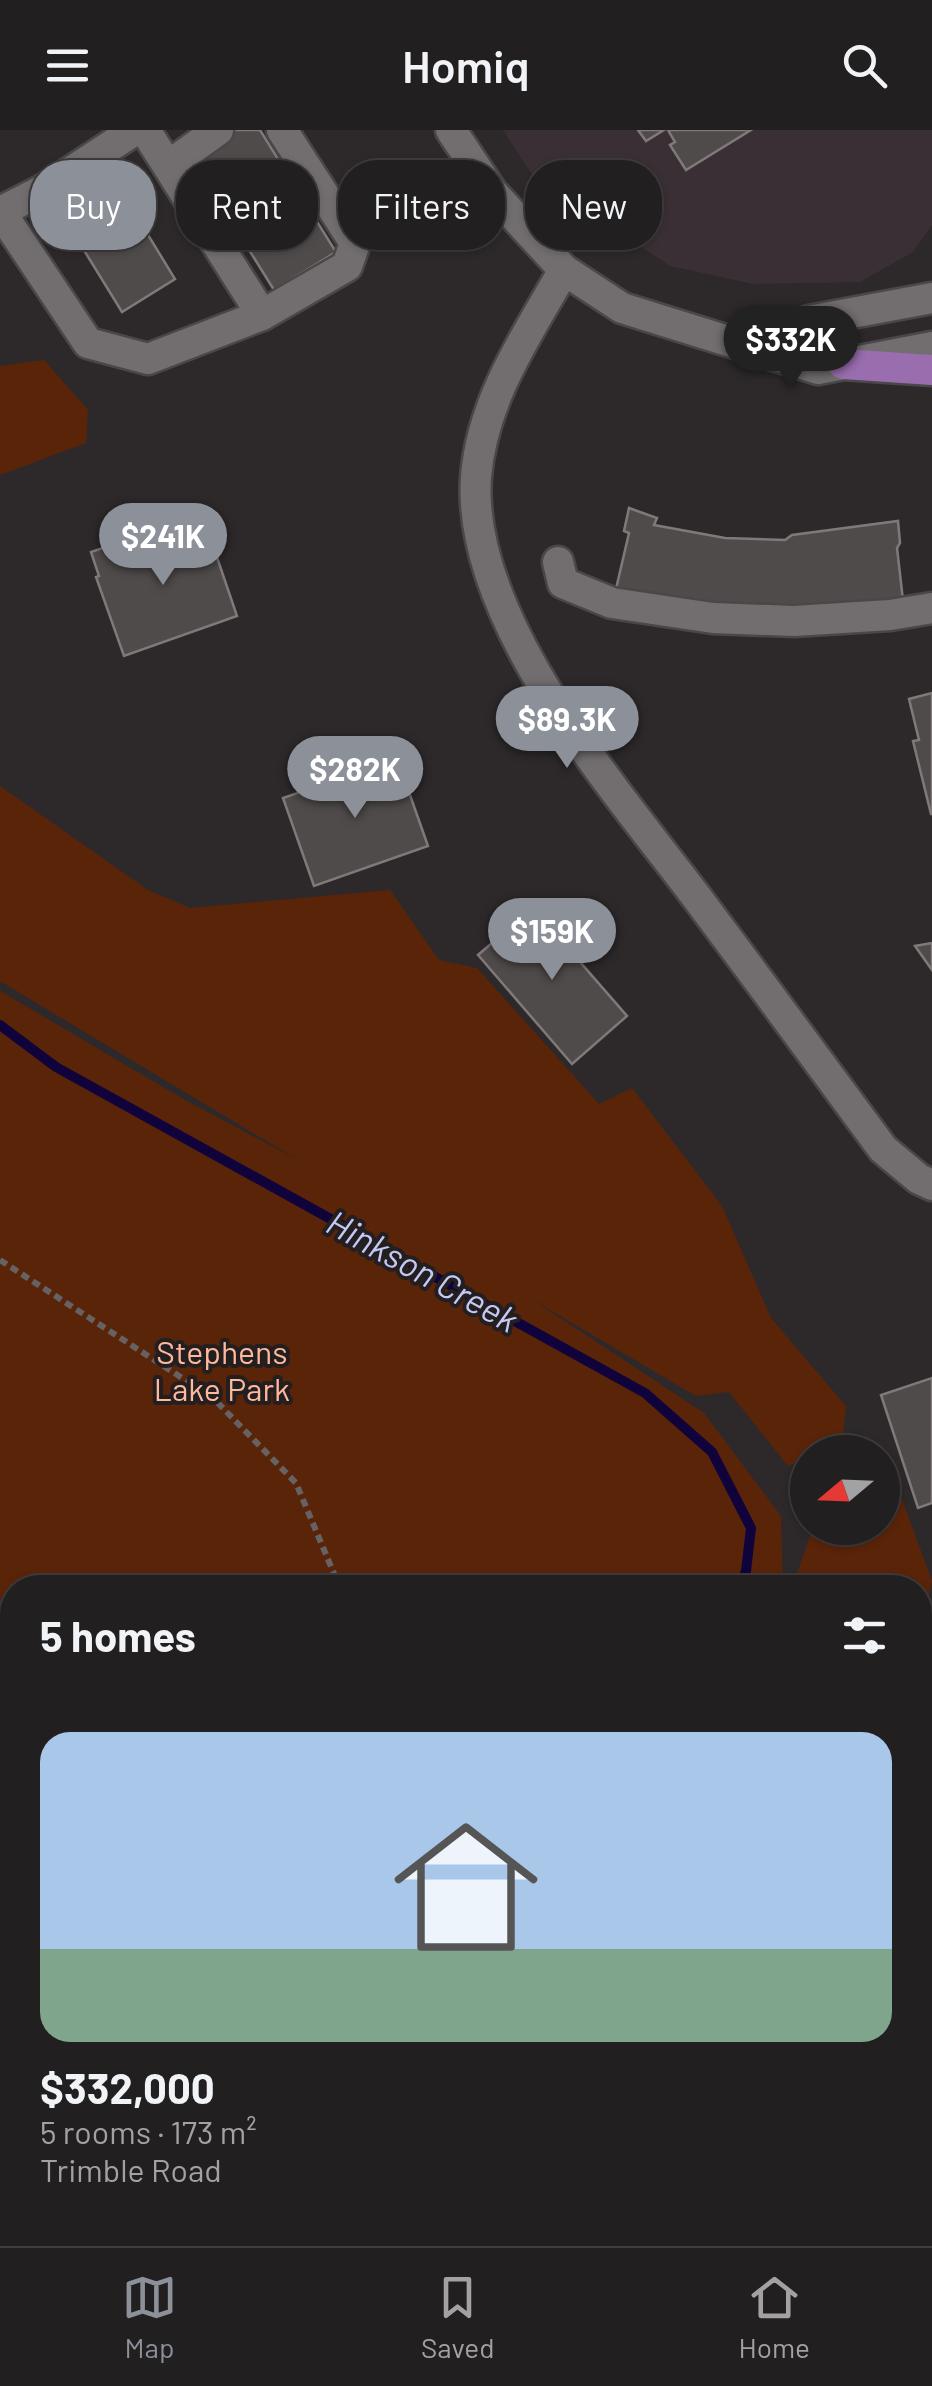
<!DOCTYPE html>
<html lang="en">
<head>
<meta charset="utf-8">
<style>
	body { margin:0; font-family:Barlow,sans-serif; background:#2a2729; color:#f1f3f6; height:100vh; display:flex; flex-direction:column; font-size:38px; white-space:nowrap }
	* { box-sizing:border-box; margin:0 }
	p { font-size:32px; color:#a2a2a5 }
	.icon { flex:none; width:55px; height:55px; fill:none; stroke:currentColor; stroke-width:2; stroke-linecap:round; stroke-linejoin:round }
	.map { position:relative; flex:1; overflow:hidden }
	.side { position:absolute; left:0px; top:1445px; width:932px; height:672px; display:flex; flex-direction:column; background:#221f20; border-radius:40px 40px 0 0; box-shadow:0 2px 8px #0004,0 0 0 2px #3f3d3e }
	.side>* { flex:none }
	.guide { position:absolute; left:30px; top:30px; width:872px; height:90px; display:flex; gap:20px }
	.needle { width:65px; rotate:251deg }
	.tools { position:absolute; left:790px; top:1305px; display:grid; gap:20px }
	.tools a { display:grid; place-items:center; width:110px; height:110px; border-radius:50%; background:#221f20; box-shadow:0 2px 8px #0004,0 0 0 2px #3f3d3e; font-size:50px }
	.price { position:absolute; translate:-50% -85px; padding:0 22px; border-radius:35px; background:#8c9099; color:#fff; font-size:32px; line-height:65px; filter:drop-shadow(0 2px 5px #0008) }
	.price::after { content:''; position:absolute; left:50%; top:60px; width:30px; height:22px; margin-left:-15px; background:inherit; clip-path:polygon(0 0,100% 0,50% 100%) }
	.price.on { background:#222; color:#fff }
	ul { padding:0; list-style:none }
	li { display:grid; align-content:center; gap:20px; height:530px; padding:0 40px }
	li span { display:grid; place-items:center; height:310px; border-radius:30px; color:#555 }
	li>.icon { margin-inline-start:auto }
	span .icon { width:180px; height:180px; fill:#fffc; stroke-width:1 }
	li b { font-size:42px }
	h2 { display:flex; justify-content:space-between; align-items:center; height:120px; padding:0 40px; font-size:42px }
	.tag { padding:0 35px; border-radius:40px; background:#221f20; box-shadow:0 2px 8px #0004,0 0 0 2px #3f3d3e; font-size:35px; line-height:90px }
	.tag.on { background:#8c9099; color:#fff }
	header { display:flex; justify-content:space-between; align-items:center; height:130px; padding:0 40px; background:#221f20; font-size:45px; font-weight:600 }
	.tabs { display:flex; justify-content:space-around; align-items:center; height:140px; border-top:2px solid #3f3d3e; background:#221f20; font-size:28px; color:#a2a2a5 }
	.tabs a { display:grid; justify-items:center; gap:5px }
	.tabs .on { color:#8c9099 }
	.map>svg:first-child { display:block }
	.built { fill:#392f35 }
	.green { fill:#5a2409 }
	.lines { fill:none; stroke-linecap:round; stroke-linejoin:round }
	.stream { stroke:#10033b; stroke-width:10 }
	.building { fill:#504b4b; stroke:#7f797a; stroke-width:2.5 }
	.minor-casing { stroke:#4a4749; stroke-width:35 }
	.major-casing { stroke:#4a4749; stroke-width:35 }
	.path { stroke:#666264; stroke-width:6; stroke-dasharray:8 5; stroke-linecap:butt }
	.minor { stroke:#726e70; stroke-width:30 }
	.major { stroke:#996dae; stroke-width:30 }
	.labels { text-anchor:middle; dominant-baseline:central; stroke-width:8; stroke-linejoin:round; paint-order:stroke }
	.park-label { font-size:32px; fill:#feb89b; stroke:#231f21 }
	.water-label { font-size:35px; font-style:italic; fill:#c6c8f4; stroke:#231f21 }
</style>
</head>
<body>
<header><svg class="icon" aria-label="menu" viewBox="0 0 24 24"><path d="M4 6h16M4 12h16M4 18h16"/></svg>Homiq<svg class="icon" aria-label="search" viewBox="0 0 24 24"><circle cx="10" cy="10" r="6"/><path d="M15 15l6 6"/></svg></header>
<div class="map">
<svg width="932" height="2116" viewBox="0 0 932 2116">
	<rect width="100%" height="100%" fill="#2d292b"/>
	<path class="built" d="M503,0H932V95L913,122L860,152L753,154L670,136L531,43Z"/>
	<g class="green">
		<path d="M44,230L88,280L86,313L0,345V236Z"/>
		<path d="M0,656L148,760L190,778L390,760L439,830L477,838L599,974L632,958L722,1076L771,1188L846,1276L842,1314L821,1322H808L807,1328L788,1336L729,1262L696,1266L530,1168L704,1283L781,1386L783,1457L12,1458V2105H920V2083L932,2089V2116H0V861L185,970L298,1030L0,851Z"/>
		<path d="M887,1328L932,1451L920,1500V1458L792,1457L813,1398H882L883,1330Z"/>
		<path d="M932,1878V1981L920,1970V1880Z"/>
	</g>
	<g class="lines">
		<g class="stream">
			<path d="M0,895L56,937L645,1263L712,1322L751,1398L746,1441L739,1458"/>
			<path d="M532,2105L533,2116"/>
		</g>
	</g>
	<g class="building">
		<path d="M234,0H260L336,122L274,160L191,27Z"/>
		<path d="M638,0H664L646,11Z"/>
		<path d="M668,0H751L686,40L670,15L675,12Z"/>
		<path d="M120,59L175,149L122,182L66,91Z"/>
		<path d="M629,378L657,388L654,395L725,408L785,410L792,405L898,391L900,413L897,418L903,470L795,480L684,471L616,459L629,403L624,401Z"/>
		<path d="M191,394L194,403L207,398L237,486L124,526L96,447L99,446L91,422L126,410L135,414Z"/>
		<path d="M932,563V684H931L913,611L919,610L909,569Z"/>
		<path d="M398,631L428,716L314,756L283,668L321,655L317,644L343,635L348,648Z"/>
		<path d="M514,776L555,779L554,802L627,886L572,934L478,825L513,795Z"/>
		<path d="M932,813V840L915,816Z"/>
		<path d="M932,1248V1373L918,1378L881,1265Z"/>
	</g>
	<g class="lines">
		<defs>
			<g id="minor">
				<path d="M451,0L492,62L564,140L622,178L818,239L932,217"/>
				<path d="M168,36L218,0"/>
				<path d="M0,81L88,213L148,229L262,185L145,0"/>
				<path d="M0,82L43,60L135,0"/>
				<path d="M564,140C527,205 482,270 476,347C466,490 616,660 698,769C760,852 822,936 883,1019L919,1049L932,1055"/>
				<path d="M262,185L347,136L355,113L282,0"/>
				<path d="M744,214L809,191L932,168"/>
				<path d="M558,432L563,453L612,473L713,488L794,491L890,485L932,478"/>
				<path d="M263,2105L266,2116"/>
			</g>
			<path id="major" d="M843,234L932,240"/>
		</defs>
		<use href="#minor" class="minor-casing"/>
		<use href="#major" class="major-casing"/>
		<g class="path">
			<path d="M0,1130L213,1268L296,1353L340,1458"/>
			<path d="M349,2105L350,2116"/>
		</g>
		<use href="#minor" class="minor"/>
		<use href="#major" class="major"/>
	</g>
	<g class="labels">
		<g class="park-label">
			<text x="222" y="1221">Stephens<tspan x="222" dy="37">Lake Park</tspan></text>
		</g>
		<g class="water-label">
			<text transform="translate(423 1140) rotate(29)">Hinkson Creek</text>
		</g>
	</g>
</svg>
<div class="tools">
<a><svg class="needle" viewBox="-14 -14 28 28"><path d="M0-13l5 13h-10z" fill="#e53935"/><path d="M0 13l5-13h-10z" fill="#a2a2a5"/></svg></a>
</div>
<b class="price on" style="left:791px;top:261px">$332K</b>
<b class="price" style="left:163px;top:458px">$241K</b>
<b class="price" style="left:567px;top:641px">$89.3K</b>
<b class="price" style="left:355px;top:691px">$282K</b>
<b class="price" style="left:552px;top:853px">$159K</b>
<div class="guide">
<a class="tag on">Buy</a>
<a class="tag">Rent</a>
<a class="tag">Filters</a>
<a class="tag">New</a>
</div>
<section class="side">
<h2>5 homes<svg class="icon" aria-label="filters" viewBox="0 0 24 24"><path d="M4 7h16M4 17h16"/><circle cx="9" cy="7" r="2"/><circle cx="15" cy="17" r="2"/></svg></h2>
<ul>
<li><span style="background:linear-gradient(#a9c7e8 70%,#7fa58c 0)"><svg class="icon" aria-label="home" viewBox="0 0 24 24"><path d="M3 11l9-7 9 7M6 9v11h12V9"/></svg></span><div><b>$332,000</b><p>5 rooms · 173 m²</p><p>Trimble Road</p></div></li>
</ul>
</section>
</div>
<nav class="tabs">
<a class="on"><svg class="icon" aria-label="map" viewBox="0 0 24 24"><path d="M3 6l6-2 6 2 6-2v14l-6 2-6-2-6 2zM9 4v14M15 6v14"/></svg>Map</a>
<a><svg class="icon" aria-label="saved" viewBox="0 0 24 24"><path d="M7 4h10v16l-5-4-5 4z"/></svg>Saved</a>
<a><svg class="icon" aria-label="home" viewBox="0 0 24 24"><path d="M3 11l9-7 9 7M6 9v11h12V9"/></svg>Home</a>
</nav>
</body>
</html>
